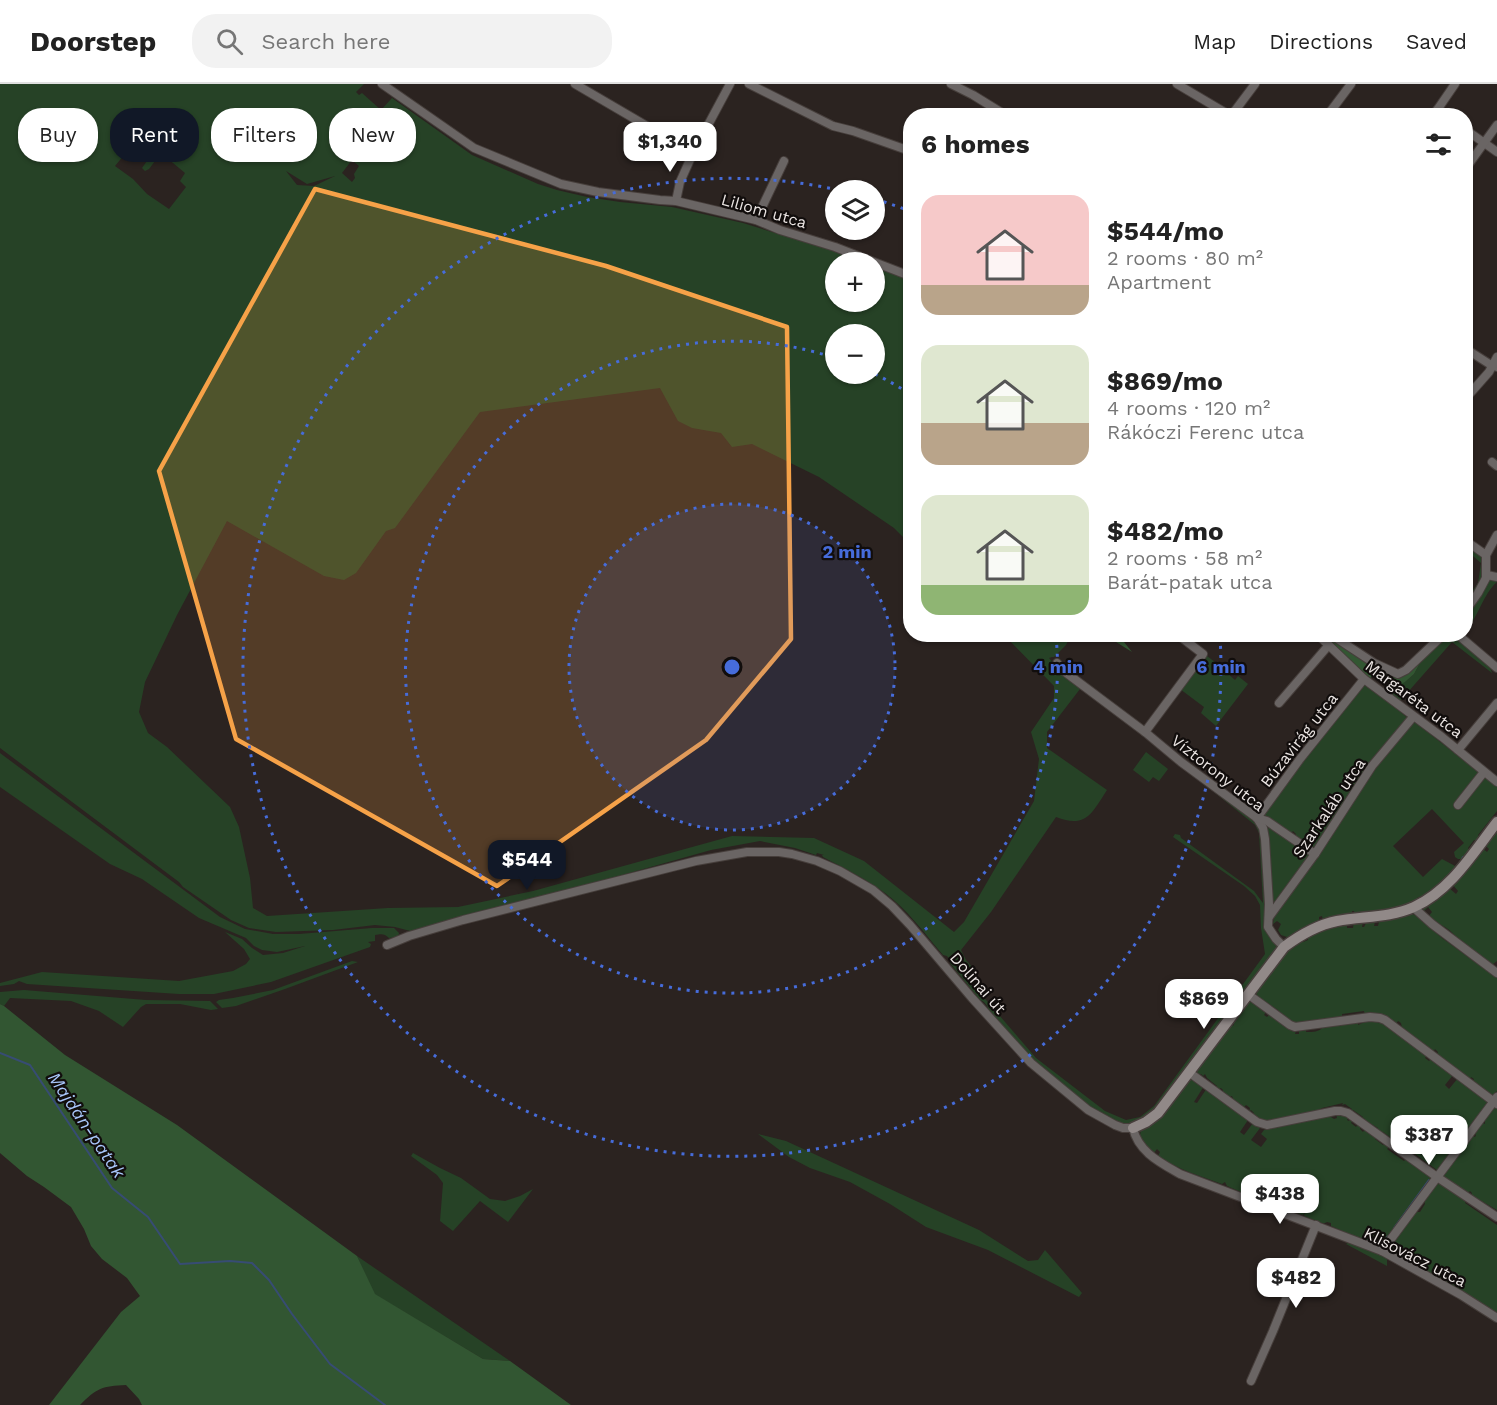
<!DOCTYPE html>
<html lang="en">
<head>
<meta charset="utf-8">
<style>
	body { margin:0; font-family:"Work Sans",sans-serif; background:#f2f2f2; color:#222; height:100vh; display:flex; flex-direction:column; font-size:22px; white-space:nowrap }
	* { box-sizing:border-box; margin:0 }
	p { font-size:20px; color:#767676 }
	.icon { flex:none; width:33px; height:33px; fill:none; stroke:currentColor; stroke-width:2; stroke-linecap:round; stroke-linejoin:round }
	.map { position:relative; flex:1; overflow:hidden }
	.sheet { position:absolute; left:903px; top:24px; width:570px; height:534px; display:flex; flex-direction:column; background:#fff; border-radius:24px; box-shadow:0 2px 4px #0004 }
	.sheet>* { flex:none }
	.hud { position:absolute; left:18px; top:24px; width:570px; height:54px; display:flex; gap:12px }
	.controls { position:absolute; left:825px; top:96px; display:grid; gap:12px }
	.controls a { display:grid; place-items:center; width:60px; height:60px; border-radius:50%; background:#fff; box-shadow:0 2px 4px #0004; font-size:30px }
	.price { position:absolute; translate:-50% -51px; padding:0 14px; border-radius:12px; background:#fff; color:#222; font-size:20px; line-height:39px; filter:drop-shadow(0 2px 3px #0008) }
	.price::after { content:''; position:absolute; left:50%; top:36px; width:18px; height:14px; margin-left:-9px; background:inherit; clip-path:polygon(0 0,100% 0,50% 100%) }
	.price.selected { background:#111827; color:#fff }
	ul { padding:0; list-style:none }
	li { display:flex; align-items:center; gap:18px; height:150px; padding:0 18px }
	li span { display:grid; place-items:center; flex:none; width:168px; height:120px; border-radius:18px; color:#555 }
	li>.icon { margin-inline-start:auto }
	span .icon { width:72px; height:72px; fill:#fffc; stroke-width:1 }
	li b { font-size:26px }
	h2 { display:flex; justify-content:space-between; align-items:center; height:72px; padding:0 18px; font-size:26px }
	.chip { padding:0 21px; border-radius:24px; background:#fff; box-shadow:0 2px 4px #0004; font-size:21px; line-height:54px }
	.chip.selected { background:#111827; color:#fff }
	header { display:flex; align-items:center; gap:36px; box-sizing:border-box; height:84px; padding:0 30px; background:#fff; border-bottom:2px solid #e0e0e0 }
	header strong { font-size:28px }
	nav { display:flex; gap:33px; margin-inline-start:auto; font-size:21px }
	.search { width:420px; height:54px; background:#f2f2f2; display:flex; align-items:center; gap:15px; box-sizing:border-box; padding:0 21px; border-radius:24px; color:#767676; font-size:22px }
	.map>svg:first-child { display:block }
	.green { fill:#264226; fill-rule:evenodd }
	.forest { fill:#325632 }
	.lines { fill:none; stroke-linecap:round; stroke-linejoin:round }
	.stream { stroke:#374c74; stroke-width:2 }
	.street-casing { stroke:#463e3b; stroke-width:10 }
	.secondary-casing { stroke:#463e3b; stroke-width:13 }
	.street { stroke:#6a6564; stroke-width:8 }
	.secondary { stroke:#918988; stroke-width:10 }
	.marked { fill:#f6a248; fill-opacity:0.2; stroke:#f6a248; stroke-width:4.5; stroke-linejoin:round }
	.ring { fill:none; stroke:#466cda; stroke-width:3; stroke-dasharray:3 6 }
	.labels { text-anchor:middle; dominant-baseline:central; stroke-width:4.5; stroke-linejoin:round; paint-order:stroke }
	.street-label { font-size:16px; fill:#ebe5e3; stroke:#110d0c }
	.water-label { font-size:18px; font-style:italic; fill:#a9c7fb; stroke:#110d0c }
	.centre { fill:#466cda; stroke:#110d0c; stroke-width:3 }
	.ring-label { font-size:18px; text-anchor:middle; font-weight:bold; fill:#466cda; stroke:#110d0c; stroke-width:4.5; stroke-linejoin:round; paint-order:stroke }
</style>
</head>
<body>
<header>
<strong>Doorstep</strong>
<div class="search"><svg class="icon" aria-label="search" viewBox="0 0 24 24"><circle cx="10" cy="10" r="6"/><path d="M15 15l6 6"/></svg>Search here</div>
<nav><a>Map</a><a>Directions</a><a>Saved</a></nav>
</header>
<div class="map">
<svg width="1497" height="1321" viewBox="0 0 1497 1321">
	<rect width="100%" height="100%" fill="#2b2320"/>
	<g class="green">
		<path d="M0,0H364L356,8L359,11L362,9L381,26L392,14L472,71L538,100L557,106L587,113L620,118L672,123L743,139L869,178H836V218H874L875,180L890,186L891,189L894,188L910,195V460L894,444L819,393L752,360L732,363L721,349L692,344L678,337L660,304L480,328L395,444L386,447L356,489L344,496L324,492L227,437L177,531L145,598L139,628L148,649L167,663L230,723L239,743L250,794L253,824L267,832L388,824L458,823L533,807L732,752L814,754L864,777L954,848L964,838L1034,717L1039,675L1031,648L1054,614V602L1004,551H1071L1066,561L1054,573H1052L1049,574L1060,587L1080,605L1047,648V664L1107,706C1092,729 1086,745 1056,733L991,828L961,866L966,876L974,885L968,895L1036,974L1105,1027L1126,1036L1140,1033L1154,1022L1265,870L1261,844L1260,821L1255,812L1244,802L1173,753L1175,750L1180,751L1181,754L1254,807L1263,819L1259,749L1255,741L1214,708H1216L1254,736L1262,747L1267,820L1265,838L1278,859V864L1266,877L1258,889L1157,1026L1131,1041L1116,1039L1093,1027L1034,979L989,927C988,922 985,918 980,916L950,879V876L947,872L943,871C925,850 907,825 885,809C866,795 844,784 823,773L822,771H824L817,769L816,771L795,764L760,757L711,766L608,795L498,823L414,848L395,843L375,841L333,846L276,848L249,844L231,836L183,803L179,798L0,664ZM157,31L171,43L142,84L145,87L149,85L161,69L185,89L180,97L186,103L169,125L147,110L133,95L115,82ZM352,76L359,82L354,90L355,94L352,98L342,89ZM286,87L307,100L335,92L314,102L297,101ZM836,250H874V290H836Z"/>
		<path d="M1466,463L1483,472L1484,494L1466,523V516L1478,499L1481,479L1466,466Z"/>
		<path d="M1490,495L1497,497V498C1483,510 1479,532 1466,546V528Z"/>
		<path d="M1448,551H1454L1490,583L1492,589L1452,558L1400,617L1386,609L1390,603L1388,597L1392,600L1405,598L1414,590L1421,577Z"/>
		<path d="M1207,572L1228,588V590L1235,596L1238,592L1248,600L1216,642L1201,629L1204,623L1180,605Z"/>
		<path d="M1365,600L1381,613L1393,620L1397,625L1409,635L1316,766L1307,762L1309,757L1306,756L1304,758L1295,753L1296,750L1293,747L1291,749L1262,732L1301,678L1304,676Z"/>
		<path d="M1412,636L1480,689L1453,722L1458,725L1484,693L1497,702V727L1478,751L1480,754L1478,758L1474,756L1468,764L1470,767L1463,775H1458L1455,773L1454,768L1464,759L1432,725L1393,762L1423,793L1442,775L1457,783L1443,800L1426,812L1424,811L1417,814L1421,816L1395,826L1355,831L1354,827H1352V832L1323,836L1322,832L1319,833V839L1290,854L1281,851L1278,846L1281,840L1277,837L1273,840L1274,833L1319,770L1324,760L1377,683L1375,681Z"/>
		<path d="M1146,668L1168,685L1159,697L1153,693L1149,698L1133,686Z"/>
		<path d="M0,669L220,833L245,845L273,850H299L372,844H394L399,849L398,853L389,854C384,849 381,850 375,851V857L368,858L371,860L370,863L271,898L214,910H179L27,900L19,897L14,900L0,902V899L42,888L179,897L233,887L246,880L250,875L244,865L225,848L242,855L252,864L263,871L283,869L305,862L277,868L262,866L254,862L246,854L199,834L142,795L110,780L0,703Z"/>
		<path d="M1262,737L1311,769L1309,772L1310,776L1273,822L1271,821Z"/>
		<path d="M1497,745V877L1492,881L1457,855C1452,845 1439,840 1429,834L1428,833L1432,828L1428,823L1423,828V822L1449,804L1456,810L1458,807L1453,801L1482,764L1487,768L1489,765L1485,761Z"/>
		<path d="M1409,829L1415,831L1442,854L1497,894V1007L1493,1011L1489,1009L1472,998L1474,995L1471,993L1470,996L1439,972L1437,970L1438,968L1435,965L1434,967L1430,965L1402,944L1401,939L1398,937L1396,940L1365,931L1364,927L1342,930V935L1292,940L1280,930L1278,926L1260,914L1264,918L1258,914L1256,907L1287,866H1290L1296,862L1294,860L1300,856L1303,858L1308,856V852L1310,850L1347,839V844H1353L1354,837H1363L1362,843H1364L1367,837H1374L1375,838L1374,842H1378L1379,838Z"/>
		<path d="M352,877L358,878L285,905L236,922L222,924L216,918L219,916L233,914L273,906Z"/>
		<path d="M24,906L146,916L210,917L218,925L211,926L180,920H146L141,923L123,943L99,927L71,917L10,914L4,922L0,920V908Z"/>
		<path d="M1249,917H1252L1266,928L1264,931L1267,933L1270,930L1296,947L1295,950H1299V947L1306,946V948C1313,948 1319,948 1323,943L1358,938V941L1369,936L1380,937L1427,971L1425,974L1429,977L1432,974L1453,991L1445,1001L1449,1005L1458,994L1488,1018L1487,1021L1437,1086L1408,1065L1406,1067L1400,1063V1060L1398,1061L1396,1059V1056L1394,1055L1393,1057L1394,1055L1392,1053L1390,1055V1053L1383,1048L1381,1049L1377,1046L1378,1044L1366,1037L1369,1040L1365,1037L1364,1034L1362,1035L1363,1033L1353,1026V1028L1351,1027L1352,1025L1345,1020L1342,1021L1343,1019L1322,1024L1316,1028L1267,1038L1258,1035L1253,1031L1254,1029L1251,1026L1249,1028L1250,1024L1246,1021L1243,1024L1234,1017L1232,1012L1229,1013L1223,1009V1006L1221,1004L1218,1006L1216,1004L1217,1002L1207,994L1205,990L1203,992L1201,990L1199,991L1197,989V985L1230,940L1233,942L1234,940L1232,937Z"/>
		<path d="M1190,994H1192L1204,1002L1194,1018L1197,1019L1207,1004L1248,1036L1240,1048L1244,1051L1253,1039L1260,1044L1251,1056L1261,1063L1267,1055L1261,1050L1264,1046L1331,1031V1033L1334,1035L1337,1034L1336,1030H1340L1349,1033L1347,1036L1349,1037L1351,1034L1353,1036L1351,1039L1356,1043L1358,1040L1361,1042L1360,1045L1363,1048L1365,1045L1376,1054L1375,1055L1383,1061L1385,1060L1389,1063L1387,1065L1404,1077L1406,1074L1431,1092V1096L1383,1161L1380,1163L1375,1161L1331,1142V1139L1327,1138L1325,1139H1322L1304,1132L1305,1128L1303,1131L1291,1127L1292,1123L1289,1122L1287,1126L1248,1111V1108L1242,1106L1241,1108L1227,1102L1225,1098L1222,1100C1200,1092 1177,1085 1158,1072L1160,1068L1157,1065L1154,1069L1143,1059L1140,1051L1141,1046Z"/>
		<path d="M1493,1023L1497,1025V1126L1471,1111L1472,1109L1470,1107L1468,1109L1444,1093V1089L1471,1051L1475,1053L1476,1051L1474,1049L1481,1038L1485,1040V1038L1483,1036Z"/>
		<path d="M758,1050L786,1057L979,1146L1028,1177L1038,1176L1045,1166L1082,1209L1079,1213L988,1166L926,1143L890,1120L850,1098L810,1084L789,1073Z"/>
		<path d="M413,1069L440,1084L461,1094L490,1115L505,1117L520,1112L533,1105L508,1138L480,1117L453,1147L440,1137L443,1099L437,1091L411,1072Z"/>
		<path d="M1438,1098L1467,1116L1465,1119L1497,1141V1231L1391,1170L1388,1164L1415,1128H1420L1425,1120L1424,1116Z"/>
		<path d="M1351,1157L1387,1174V1182L1346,1160Z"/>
		<path d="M357,1172L510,1277L483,1275L374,1210Z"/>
	</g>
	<g class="forest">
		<path d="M1105,551H1123L1125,553L1124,558L1132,568Z"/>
		<path d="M1320,551H1327L1397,592L1446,551H1448L1421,577L1414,590L1405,598L1397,602L1392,600L1377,590L1368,595Z"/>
		<path d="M0,920L4,922L65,971L177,1041L357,1172L375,1210L483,1275L510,1277L571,1321H142L139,1315L126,1301C102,1302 97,1304 80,1321H49L121,1228L140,1212L127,1194L102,1175L91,1162L84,1145L71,1123L44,1103L27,1092L0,1069Z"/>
	</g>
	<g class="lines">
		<g class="stream">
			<path d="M1462,775L1463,773"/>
			<path d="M0,969L30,981L112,1104L148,1133L180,1180L230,1177L252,1179L269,1196L292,1230L330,1280L385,1321"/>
			<path d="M1394,1144L1429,1096"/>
			<path d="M1363,1155L1378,1162L1383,1159L1388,1152"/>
		</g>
		<defs>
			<g id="street">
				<path d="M382,0L474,64L561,100L598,108L660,116L676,117L756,136L780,146L835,163L910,192"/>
				<path d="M575,0L693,69"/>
				<path d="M749,0L833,42L853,47L910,67"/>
				<path d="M951,0L973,11L1007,32"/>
				<path d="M1177,0L1231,32"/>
				<path d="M1437,26L1445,32"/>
				<path d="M1231,32L1255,0"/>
				<path d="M1327,32L1351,0"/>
				<path d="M1433,32L1455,0"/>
				<path d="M1466,46L1497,68"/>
				<path d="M1466,84L1497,41"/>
				<path d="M676,117L680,98L693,69L730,0"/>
				<path d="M756,136L784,77"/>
				<path d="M1466,265L1491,281L1497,283"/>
				<path d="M1466,314L1489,288L1497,273"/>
				<path d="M1492,378L1497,382"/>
				<path d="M1466,457L1486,471"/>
				<path d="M1487,491L1497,493"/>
				<path d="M1466,526L1478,509L1486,494V471L1497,451"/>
				<path d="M1317,550L1364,595L1442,653L1497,698"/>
				<path d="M1330,550L1374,579L1398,590L1406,586L1444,550"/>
				<path d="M1457,550L1497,584"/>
				<path d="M1057,579L1065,588L1145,648L1181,678L1257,734L1263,744L1265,755L1269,820L1268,843L1276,855L1284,863"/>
				<path d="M1279,619L1328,562"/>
				<path d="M1145,648L1203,570L1177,550"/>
				<path d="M1458,666L1497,619"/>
				<path d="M1458,721L1484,688"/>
				<path d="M1257,734L1300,675L1364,595"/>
				<path d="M1257,734L1267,737L1315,770"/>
				<path d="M1413,823L1432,840L1497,889"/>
				<path d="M1269,833L1315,770L1372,682L1413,633"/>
				<path d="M387,861L409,852L463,836L696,777L747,768H779L792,770L817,777L840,787L873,806L892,822L910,841L972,914L1031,979L1088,1026L1115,1041L1123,1044H1133C1138,1068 1161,1079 1180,1090L1382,1167L1461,1211L1497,1234"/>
				<path d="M1249,911L1290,941L1295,943L1370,933L1380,934L1385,936L1497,1020"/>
				<path d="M1190,989L1257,1038L1267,1041L1335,1027H1341L1348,1029L1437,1093L1497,1133"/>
				<path d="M1382,1167L1497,1013"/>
				<path d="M1251,1297L1273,1247L1316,1141"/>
			</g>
			<path id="secondary" d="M1133,1044L1146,1038L1158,1029L1284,863C1300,851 1317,841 1337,837C1363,832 1389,834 1414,823C1451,806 1473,769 1497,738"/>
		</defs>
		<use href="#street" class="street-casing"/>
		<use href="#secondary" class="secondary-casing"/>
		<use href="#street" class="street"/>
		<use href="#secondary" class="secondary"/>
	</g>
	<path class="marked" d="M315,105L606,182L787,243L791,555L706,656L497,802L236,655L159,387Z"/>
	<circle cx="732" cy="583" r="163" fill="#466cda" fill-opacity=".12"/>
	<g class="ring">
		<circle cx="732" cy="583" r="163"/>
		<path d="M875 290A326 326 0 0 1 910 310M1056 552A326 326 0 1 1 835 274"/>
		<path d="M875 115A489 489 0 0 1 907 126M1220 553A489 489 0 1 1 838 106"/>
	</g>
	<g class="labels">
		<g class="street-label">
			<text transform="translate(764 127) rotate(16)">Liliom utca</text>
			<text transform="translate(1414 615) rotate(37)">Margaréta utca</text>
			<text transform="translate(1299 656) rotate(-52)">Búzavirág utca</text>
			<text transform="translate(1218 689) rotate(38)">Víztorony utca</text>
			<text transform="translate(1329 724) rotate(-56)">Szarkaláb utca</text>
			<text transform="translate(978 899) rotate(49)">Dolinai út</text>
			<text transform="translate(1415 1173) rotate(27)">Klisovácz utca</text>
		</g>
		<g class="water-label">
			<text transform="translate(87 1041) rotate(56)">Majdán-patak</text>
		</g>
	</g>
	<circle cx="732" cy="583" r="9" class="centre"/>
	<g class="ring-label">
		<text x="847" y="474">2 min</text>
		<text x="1058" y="589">4 min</text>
		<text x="1221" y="589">6 min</text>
	</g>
</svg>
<div class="controls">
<a><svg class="icon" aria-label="layers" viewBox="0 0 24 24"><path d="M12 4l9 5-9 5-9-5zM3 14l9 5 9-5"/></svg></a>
<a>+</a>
<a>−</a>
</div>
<b class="price" style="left:670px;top:89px">$1,340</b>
<b class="price selected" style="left:527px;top:807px">$544</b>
<b class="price" style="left:1204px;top:946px">$869</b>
<b class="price" style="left:1429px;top:1082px">$387</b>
<b class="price" style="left:1280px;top:1141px">$438</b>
<b class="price" style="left:1296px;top:1225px">$482</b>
<div class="hud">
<a class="chip">Buy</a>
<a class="chip selected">Rent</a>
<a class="chip">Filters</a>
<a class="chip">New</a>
</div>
<section class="sheet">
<h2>6 homes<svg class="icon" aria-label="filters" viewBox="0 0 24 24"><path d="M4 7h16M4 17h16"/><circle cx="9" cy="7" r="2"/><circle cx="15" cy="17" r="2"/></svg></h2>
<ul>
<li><span style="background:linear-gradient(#f6c9c9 75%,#b9a48a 0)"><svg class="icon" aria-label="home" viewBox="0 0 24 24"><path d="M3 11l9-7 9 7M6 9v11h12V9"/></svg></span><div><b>$544/mo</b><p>2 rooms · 80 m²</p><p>Apartment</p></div></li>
<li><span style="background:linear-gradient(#dfe7d0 65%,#b9a48a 0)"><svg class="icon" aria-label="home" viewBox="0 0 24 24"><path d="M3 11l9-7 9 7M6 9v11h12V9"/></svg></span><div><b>$869/mo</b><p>4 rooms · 120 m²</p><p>Rákóczi Ferenc utca</p></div></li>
<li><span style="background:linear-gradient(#dfe7d0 75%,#8fb573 0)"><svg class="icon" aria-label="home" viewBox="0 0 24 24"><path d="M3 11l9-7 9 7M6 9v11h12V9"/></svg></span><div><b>$482/mo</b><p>2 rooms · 58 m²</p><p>Barát-patak utca</p></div></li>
</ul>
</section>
</div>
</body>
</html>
